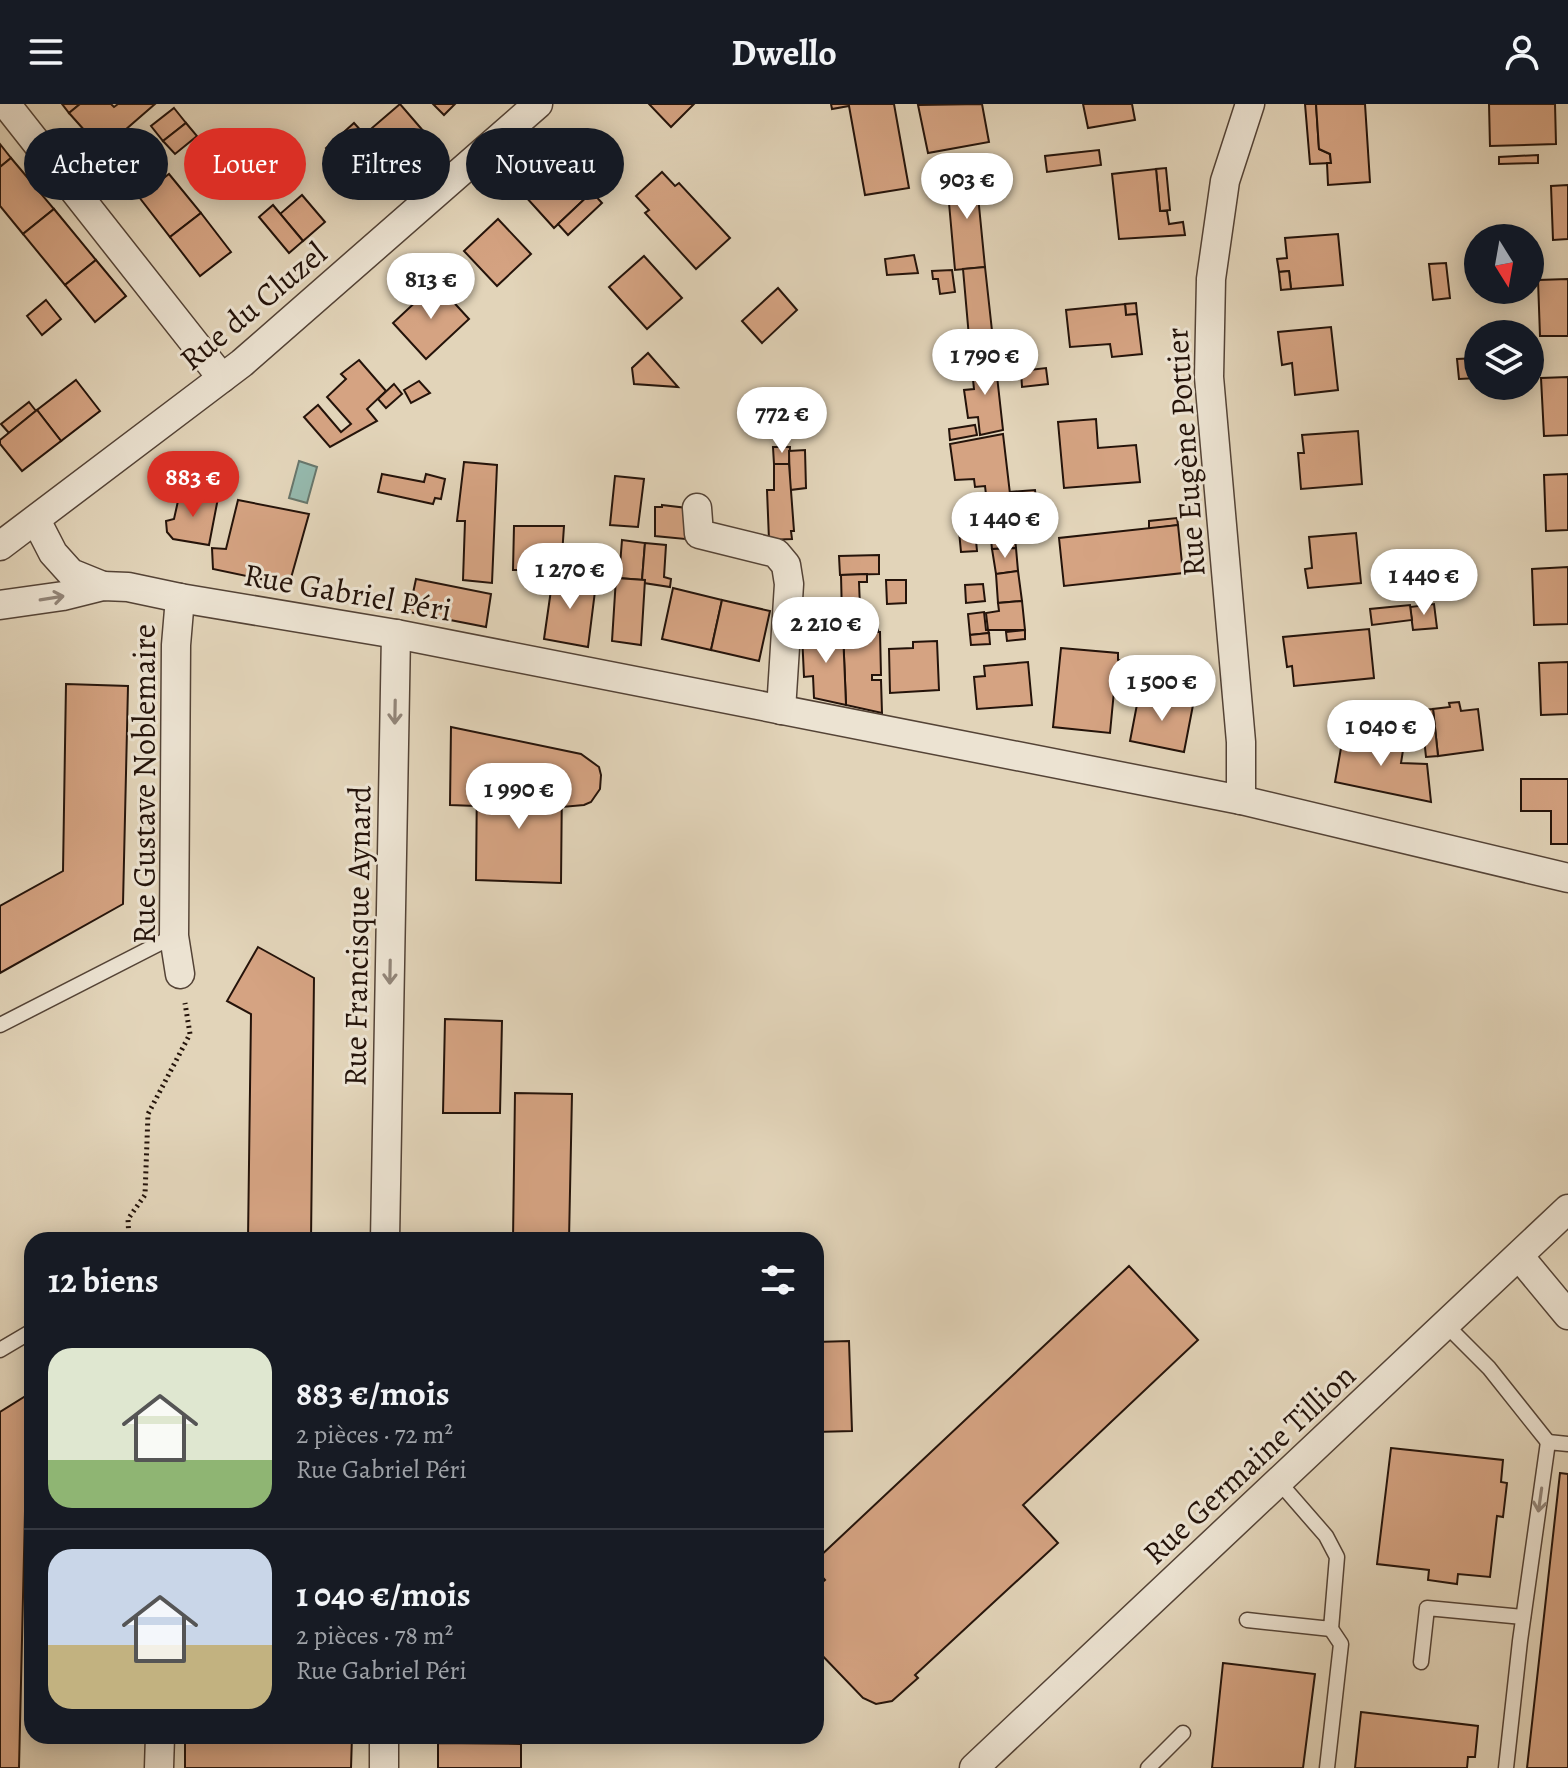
<!DOCTYPE html>
<html lang="fr">
<head>
<meta charset="utf-8">
<style>
	body { margin:0; font-family:Alegreya,serif; background:#242831; color:#f1f3f6; height:100vh; display:flex; flex-direction:column; font-size:30px; white-space:nowrap }
	* { box-sizing:border-box; margin:0 }
	p { font-size:26px; color:#9ea1a6 }
	.icon { flex:none; width:44px; height:44px; fill:none; stroke:currentColor; stroke-width:2; stroke-linecap:round; stroke-linejoin:round }
	.map { position:relative; flex:1; overflow:hidden }
	.drawer { position:absolute; left:24px; top:1128px; width:800px; height:512px; display:flex; flex-direction:column; background:#171b24; border-radius:24px; box-shadow:0 4px 20px #0003 }
	.drawer>* { flex:none }
	.guide { position:absolute; left:24px; top:24px; width:800px; height:72px; display:flex; gap:16px }
	.needle { width:52px; rotate:169deg }
	.controls { position:absolute; left:1464px; top:120px; display:grid; gap:16px }
	.controls a { display:grid; place-items:center; width:80px; height:80px; border-radius:50%; background:#171b24; box-shadow:0 4px 20px #0003; font-size:40px }
	.price { position:absolute; translate:-50% -68px; padding:0 18px; border-radius:28px; background:#fff; color:#222; font-size:26px; line-height:52px; filter:drop-shadow(0 2px 4px #0008) }
	.price::after { content:''; position:absolute; left:50%; top:48px; width:24px; height:18px; margin-left:-12px; background:inherit; clip-path:polygon(0 0,100% 0,50% 100%) }
	.price.current { background:#d93025; color:#fff }
	ul { padding:0; list-style:none }
	li { display:flex; align-items:center; gap:24px; height:200px; padding:0 24px }
	li+li { border-top:2px solid #363941 }
	li span { display:grid; place-items:center; flex:none; width:224px; height:160px; border-radius:24px; color:#555 }
	li>.icon { margin-inline-start:auto }
	span .icon { width:96px; height:96px; fill:#fffc; stroke-width:1 }
	li b { font-size:34px }
	h2 { display:flex; justify-content:space-between; align-items:center; height:96px; padding:0 24px; font-size:34px }
	.tag { padding:0 28px; border-radius:36px; background:#171b24; box-shadow:0 4px 20px #0003; font-size:28px; line-height:72px }
	.tag.current { background:#d93025; color:#fff }
	header { display:flex; justify-content:space-between; align-items:center; height:104px; padding:0 24px; background:#171b24; font-size:36px; font-weight:700 }
	.map>svg:first-child { display:block }
	.water { fill:#95b8ac; stroke:#68766b; stroke-width:2 }
	.building { fill:#d5a382; stroke:#24130a; stroke-width:2 }
	.lines { fill:none; stroke-linecap:round; stroke-linejoin:round }
	.service-casing { stroke:#544336; stroke-width:17 }
	.minor-casing { stroke:#544336; stroke-width:31 }
	.path { stroke:#24130a; stroke-width:5; stroke-dasharray:2 4; stroke-linecap:butt }
	.service { stroke:#ece3d2; stroke-width:14 }
	.minor { stroke:#ece3d2; stroke-width:28 }
	.oneway { stroke:#928578 }
	.labels { text-anchor:middle; dominant-baseline:central; stroke-width:6; stroke-linejoin:round; paint-order:stroke }
	.street-label { font-size:32px; fill:#24130a; stroke:#ece3d2 }
</style>
</head>
<body>
<header><svg class="icon" aria-label="menu" viewBox="0 0 24 24"><path d="M4 6h16M4 12h16M4 18h16"/></svg>Dwello<svg class="icon" aria-label="person" viewBox="0 0 24 24"><circle cx="12" cy="8" r="4"/><path d="M4 21q1-7 8-7t8 7"/></svg></header>
<div class="map">
<svg width="1568" height="1664" viewBox="0 0 1568 1664">
	<rect width="100%" height="100%" fill="#e2d4b9"/>
	<filter id="stains"><feTurbulence type="fractalNoise" baseFrequency=".0025" numOctaves="4"/><feColorMatrix values="0 0 0 0 .2 0 0 0 0 .09 0 0 0 0 .02 0 0 0 .5 -.17"/></filter>
	<radialGradient id="worn" r=".72"><stop offset=".6" stop-color="#630" stop-opacity="0"/><stop offset="1" stop-color="#630" stop-opacity=".3"/></radialGradient>
	<path class="water" d="M299,357L317,363L307,399L289,394Z"/>
	<g class="building">
		<path d="M62,0H80L69,9Z"/>
		<path d="M80,0H111L114,3L118,0H155L102,46L69,9Z"/>
		<path d="M400,0L425,29L391,60L365,30Z"/>
		<path d="M433,0H455L444,11Z"/>
		<path d="M649,0H694L671,23Z"/>
		<path d="M831,0H894L909,84L865,91L849,2L832,5Z"/>
		<path d="M982,0L989,38L928,49L918,1Z"/>
		<path d="M1083,0H1132L1135,16L1088,24Z"/>
		<path d="M1305,0H1316L1319,45L1330,50L1331,59L1310,60Z"/>
		<path d="M1316,0H1365L1370,78L1328,81L1327,59H1331L1330,50L1319,45Z"/>
		<path d="M1489,0H1555L1556,40L1490,42Z"/>
		<path d="M174,4L186,19L163,37L151,22Z"/>
		<path d="M186,19L197,32L175,50L163,37Z"/>
		<path d="M354,19L391,60L353,94L328,64L337,57L326,44Z"/>
		<path d="M0,40L11,54L0,63Z"/>
		<path d="M1099,46L1101,61L1047,68L1045,52Z"/>
		<path d="M1538,51V59L1499,60V53Z"/>
		<path d="M11,54L54,105L23,130L0,102V63Z"/>
		<path d="M564,57L592,88L554,124L525,92Z"/>
		<path d="M975,61L985,163L955,166L949,99L958,98L954,63Z"/>
		<path d="M1166,64L1170,106L1160,107L1156,65Z"/>
		<path d="M1156,65L1160,107H1167L1169,120L1183,118L1185,131L1119,135L1112,70Z"/>
		<path d="M662,68L675,82L679,79L730,134L696,165L645,109L649,106L636,92Z"/>
		<path d="M169,70L201,109L170,133L139,93Z"/>
		<path d="M1568,81V135L1553,136L1551,82Z"/>
		<path d="M592,88L602,99L568,131L558,120Z"/>
		<path d="M302,91L325,118L303,137L280,110Z"/>
		<path d="M273,101L303,137L289,149L259,113Z"/>
		<path d="M54,105L96,156L65,181L23,130Z"/>
		<path d="M201,109L231,148L200,172L170,133Z"/>
		<path d="M498,115L531,150L497,182L464,147Z"/>
		<path d="M1338,130L1343,181L1291,185L1289,167L1279,168L1277,155L1287,154L1285,134Z"/>
		<path d="M914,151L918,169L887,171L885,155Z"/>
		<path d="M644,152L682,194L647,225L609,183Z"/>
		<path d="M96,156L126,192L95,218L65,181Z"/>
		<path d="M1446,159L1450,194L1433,196L1429,160Z"/>
		<path d="M985,163L995,254L971,256L963,165Z"/>
		<path d="M952,166L955,188L940,190L938,175H933L932,167Z"/>
		<path d="M1289,167L1291,185L1281,186L1279,168Z"/>
		<path d="M1568,175V232H1540L1538,176Z"/>
		<path d="M436,179L469,215L426,255L393,219Z"/>
		<path d="M778,184L797,206L762,239L742,217Z"/>
		<path d="M46,196L61,215L42,231L27,212Z"/>
		<path d="M1136,199L1137,210L1126,211L1125,200Z"/>
		<path d="M1125,200L1126,211L1137,210L1142,250L1112,253L1110,240L1070,243L1066,206Z"/>
		<path d="M1331,223L1338,286L1295,291L1292,259L1282,261L1278,228Z"/>
		<path d="M648,249L678,283L634,280L632,264Z"/>
		<path d="M995,254L1003,326L980,331L978,313L968,314L964,286L974,285L971,256Z"/>
		<path d="M1478,254V274L1459,275L1457,255Z"/>
		<path d="M359,256L386,287L367,305L377,317L330,343L304,313L318,301L341,328L351,320L327,293L346,275L341,270Z"/>
		<path d="M1046,264L1048,280L1022,283L1021,267Z"/>
		<path d="M1568,273V331L1544,332L1541,274Z"/>
		<path d="M76,276L100,307L61,337L37,306Z"/>
		<path d="M419,277L430,289L411,299L404,286Z"/>
		<path d="M394,280L402,290L386,304L378,295Z"/>
		<path d="M29,298L36,307L9,329L1,320Z"/>
		<path d="M37,306L61,337L22,367L0,340V336Z"/>
		<path d="M1096,315L1098,344L1136,341L1140,378L1064,384L1058,318Z"/>
		<path d="M975,321L977,331L950,336L949,325Z"/>
		<path d="M1358,327L1362,380L1301,385L1298,349H1304L1302,331Z"/>
		<path d="M1003,330L1014,424L990,425L985,382L975,383L974,375L955,376L950,340Z"/>
		<path d="M773,343H790L789,360H774Z"/>
		<path d="M805,346L806,384L790,386L789,347Z"/>
		<path d="M464,358L497,361L492,479L463,476L465,417H457Z"/>
		<path d="M774,360H789L794,427H791L792,435L769,436L767,386H774Z"/>
		<path d="M382,370L424,378L426,370L445,375L441,395L435,394L433,400L378,388Z"/>
		<path d="M1568,370V426L1546,427L1544,371Z"/>
		<path d="M615,372L644,375L638,423L610,421Z"/>
		<path d="M1035,386L1038,411L1012,414L1010,388Z"/>
		<path d="M180,388L218,394L209,441L173,435L167,428L166,417L174,415Z"/>
		<path d="M238,396L309,410L289,481L213,465L212,444L226,445Z"/>
		<path d="M662,401L687,404L685,435L655,432V403H662Z"/>
		<path d="M973,405L975,426L959,427L957,406Z"/>
		<path d="M1177,414L1178,421L1149,425V417Z"/>
		<path d="M1178,421L1183,469L1064,482L1059,434Z"/>
		<path d="M514,422H564L561,466H513Z"/>
		<path d="M1014,424L1016,444L992,445L990,425Z"/>
		<path d="M975,426L977,447L961,448L959,427Z"/>
		<path d="M1356,429L1361,479L1308,484L1305,465L1312,464L1309,433Z"/>
		<path d="M622,436L645,439L642,476L619,474Z"/>
		<path d="M645,439L666,441L664,473L671,475L670,483L644,479L642,476Z"/>
		<path d="M585,443L604,445L602,468L583,466Z"/>
		<path d="M1016,444L1018,467L996,470L992,445Z"/>
		<path d="M879,451V470L840,471L839,452Z"/>
		<path d="M1568,463V520L1534,521L1532,465Z"/>
		<path d="M1018,467L1022,497L998,499L996,470Z"/>
		<path d="M867,470V478H859L860,503L851,504L852,511L842,512L841,471Z"/>
		<path d="M553,472L596,479L588,543L544,535Z"/>
		<path d="M616,474L645,476L641,541L612,537Z"/>
		<path d="M416,475L491,490L486,523L409,508Z"/>
		<path d="M886,476H906V499L887,500Z"/>
		<path d="M983,480L985,497L966,499L965,481Z"/>
		<path d="M673,484L722,496L711,546L662,535Z"/>
		<path d="M722,496L770,507L759,557L711,546Z"/>
		<path d="M1022,497L1025,526H988L986,509L999,507L998,499Z"/>
		<path d="M814,499V504L810,505V516L795,517L794,500Z"/>
		<path d="M1434,500L1437,524L1413,526L1410,503Z"/>
		<path d="M1410,501L1412,516L1372,521L1370,505Z"/>
		<path d="M984,508L986,526H988L989,529L970,531L968,510Z"/>
		<path d="M810,516V522H843V528L796,530L795,517Z"/>
		<path d="M878,521V527L843,528V522Z"/>
		<path d="M1369,525L1374,574L1294,582L1292,562L1287,563L1283,533Z"/>
		<path d="M1025,526V535L1007,537L1006,528Z"/>
		<path d="M843,528H880L881,571H872V576H881L882,609L846,601Z"/>
		<path d="M843,528L845,576L846,601L814,594L813,572L804,573L802,530Z"/>
		<path d="M989,529L990,540L971,541L970,531Z"/>
		<path d="M937,537L939,586L890,589L889,545L913,544V538Z"/>
		<path d="M1061,544L1118,549V556L1131,558L1128,588L1114,587L1110,629L1053,623Z"/>
		<path d="M1028,558L1032,601L977,605L974,573L985,572L984,562Z"/>
		<path d="M1568,558V610L1541,611L1539,559Z"/>
		<path d="M66,580L128,582L123,800L0,869V802L63,767Z"/>
		<path d="M1139,590L1193,601L1184,648L1130,637Z"/>
		<path d="M1459,598L1461,607L1478,605L1483,646L1438,652L1433,605L1450,603L1449,599Z"/>
		<path d="M1433,605L1438,652L1426,653L1421,606Z"/>
		<path d="M451,623L581,650L599,663L601,671L600,685L591,698L584,701L562,703V677L477,675L476,702L450,701Z"/>
		<path d="M1344,627L1404,640L1401,659L1427,660L1431,698L1335,678Z"/>
		<path d="M477,675L562,677L561,779L476,776Z"/>
		<path d="M1521,675H1568V740H1551V707H1521Z"/>
		<path d="M258,843L314,874L311,1136H248L251,910L227,897Z"/>
		<path d="M445,915L502,917L500,1009H443Z"/>
		<path d="M515,989L572,990L569,1136H513Z"/>
		<path d="M1129,1162L1198,1236L1023,1401L1058,1439L915,1571L918,1574L892,1597L876,1600L863,1594L816,1545V1484L825,1476L816,1466V1456Z"/>
		<path d="M849,1237L852,1327L816,1328V1238Z"/>
		<path d="M32,1288V1362L26,1365L19,1664H0V1308Z"/>
		<path d="M1391,1344L1503,1356L1501,1378L1507,1379L1503,1413L1497,1412L1490,1473L1458,1470L1457,1480L1428,1476L1429,1466L1377,1460Z"/>
		<path d="M1560,1369L1568,1370V1664H1527Z"/>
		<path d="M1223,1559L1315,1570L1303,1664H1212Z"/>
		<path d="M1361,1608L1478,1622L1475,1653H1468L1467,1664H1355Z"/>
		<path d="M185,1632H352L351,1664H185Z"/>
		<path d="M438,1639L521,1640V1664H438Z"/>
	</g>
	<g class="lines">
		<defs>
			<g id="service">
				<path d="M0,921L174,832"/>
				<path d="M1447,1222L1489,1264L1548,1338"/>
				<path d="M0,1246L32,1227"/>
				<path d="M1247,1516L1331,1525L1337,1453L1326,1432L1279,1378"/>
				<path d="M1421,1558L1427,1504L1523,1513"/>
				<path d="M1148,1664L1183,1629"/>
				<path d="M1327,1664L1341,1540L1331,1525"/>
				<path d="M1506,1664L1520,1537L1548,1338L1568,1340"/>
			</g>
			<g id="minor">
				<path d="M6,0L222,274"/>
				<path d="M697,404L699,430L776,449L786,461L789,480L781,606"/>
				<path d="M36,416L53,449L71,469L103,482"/>
				<path d="M0,442L242,259L538,0"/>
				<path d="M180,494L176,541L174,832L180,870"/>
				<path d="M0,501L63,492L103,482L128,483L180,494L396,530L1241,696L1568,774"/>
				<path d="M1241,696V638L1209,273L1211,175L1225,77L1250,0"/>
				<path d="M385,1136L396,530"/>
				<path d="M1519,1152L1568,1211"/>
				<path d="M384,1632V1664"/>
				<path d="M159,1664L160,1632"/>
				<path d="M974,1664L1568,1105"/>
			</g>
		</defs>
		<use href="#service" class="service-casing"/>
		<use href="#minor" class="minor-casing"/>
		<path class="path" d="M129,1136L128,1115L145,1091L148,1010L190,930L185,899"/>
		<use href="#service" class="service"/>
		<use href="#minor" class="minor"/>
	</g>
	<defs><path id="oneway-shaft" d="M-6 0H5M1.5-3L5.5 0L1.5 3" fill="none" stroke-width="1.6" stroke-linecap="round" stroke-linejoin="round" transform="scale(2)"/></defs>
	<g class="oneway">
		<use href="#oneway-shaft" transform="translate(52 494) rotate(-9)"/>
		<use href="#oneway-shaft" transform="translate(395 608) rotate(91)"/>
		<use href="#oneway-shaft" transform="translate(390 868) rotate(91)"/>
		<use href="#oneway-shaft" transform="translate(1540 1396) rotate(98)"/>
	</g>
	<g class="labels">
		<g class="street-label">
			<text transform="translate(253 202) rotate(-40)">Rue du Cluzel</text>
			<text transform="translate(1185 348) rotate(-94)">Rue Eugène Pottier</text>
			<text transform="translate(348 488) rotate(10)">Rue Gabriel Péri</text>
			<text transform="translate(144 680) rotate(-90)">Rue Gustave Noblemaire</text>
			<text transform="translate(357 832) rotate(-89)">Rue Francisque Aynard</text>
			<text transform="translate(1249 1360) rotate(-43)">Rue Germaine Tillion</text>
		</g>
	</g>
	<rect width="100%" height="100%" filter="url(#stains)"/>
	<rect width="100%" height="100%" fill="url(#worn)"/>
</svg>
<div class="controls">
<a><svg class="needle" viewBox="-14 -14 28 28"><path d="M0-13l5 13h-10z" fill="#e53935"/><path d="M0 13l5-13h-10z" fill="#9ea1a6"/></svg></a>
<a><svg class="icon" aria-label="layers" viewBox="0 0 24 24"><path d="M12 4l9 5-9 5-9-5zM3 14l9 5 9-5"/></svg></a>
</div>
<b class="price" style="left:967px;top:117px">903 €</b>
<b class="price" style="left:431px;top:217px">813 €</b>
<b class="price" style="left:985px;top:293px">1 790 €</b>
<b class="price" style="left:782px;top:351px">772 €</b>
<b class="price current" style="left:193px;top:415px">883 €</b>
<b class="price" style="left:1005px;top:456px">1 440 €</b>
<b class="price" style="left:570px;top:507px">1 270 €</b>
<b class="price" style="left:1424px;top:513px">1 440 €</b>
<b class="price" style="left:826px;top:561px">2 210 €</b>
<b class="price" style="left:1162px;top:619px">1 500 €</b>
<b class="price" style="left:1381px;top:664px">1 040 €</b>
<b class="price" style="left:519px;top:727px">1 990 €</b>
<div class="guide">
<a class="tag">Acheter</a>
<a class="tag current">Louer</a>
<a class="tag">Filtres</a>
<a class="tag">Nouveau</a>
</div>
<section class="drawer">
<h2>12 biens<svg class="icon" aria-label="filters" viewBox="0 0 24 24"><path d="M4 7h16M4 17h16"/><circle cx="9" cy="7" r="2"/><circle cx="15" cy="17" r="2"/></svg></h2>
<ul>
<li><span style="background:linear-gradient(#dfe7d0 70%,#8fb573 0)"><svg class="icon" aria-label="home" viewBox="0 0 24 24"><path d="M3 11l9-7 9 7M6 9v11h12V9"/></svg></span><div><b>883 €/mois</b><p>2 pièces · 72 m²</p><p>Rue Gabriel Péri</p></div></li>
<li><span style="background:linear-gradient(#c9d6e8 60%,#c2b280 0)"><svg class="icon" aria-label="home" viewBox="0 0 24 24"><path d="M3 11l9-7 9 7M6 9v11h12V9"/></svg></span><div><b>1 040 €/mois</b><p>2 pièces · 78 m²</p><p>Rue Gabriel Péri</p></div></li>
</ul>
</section>
</div>
</body>
</html>
